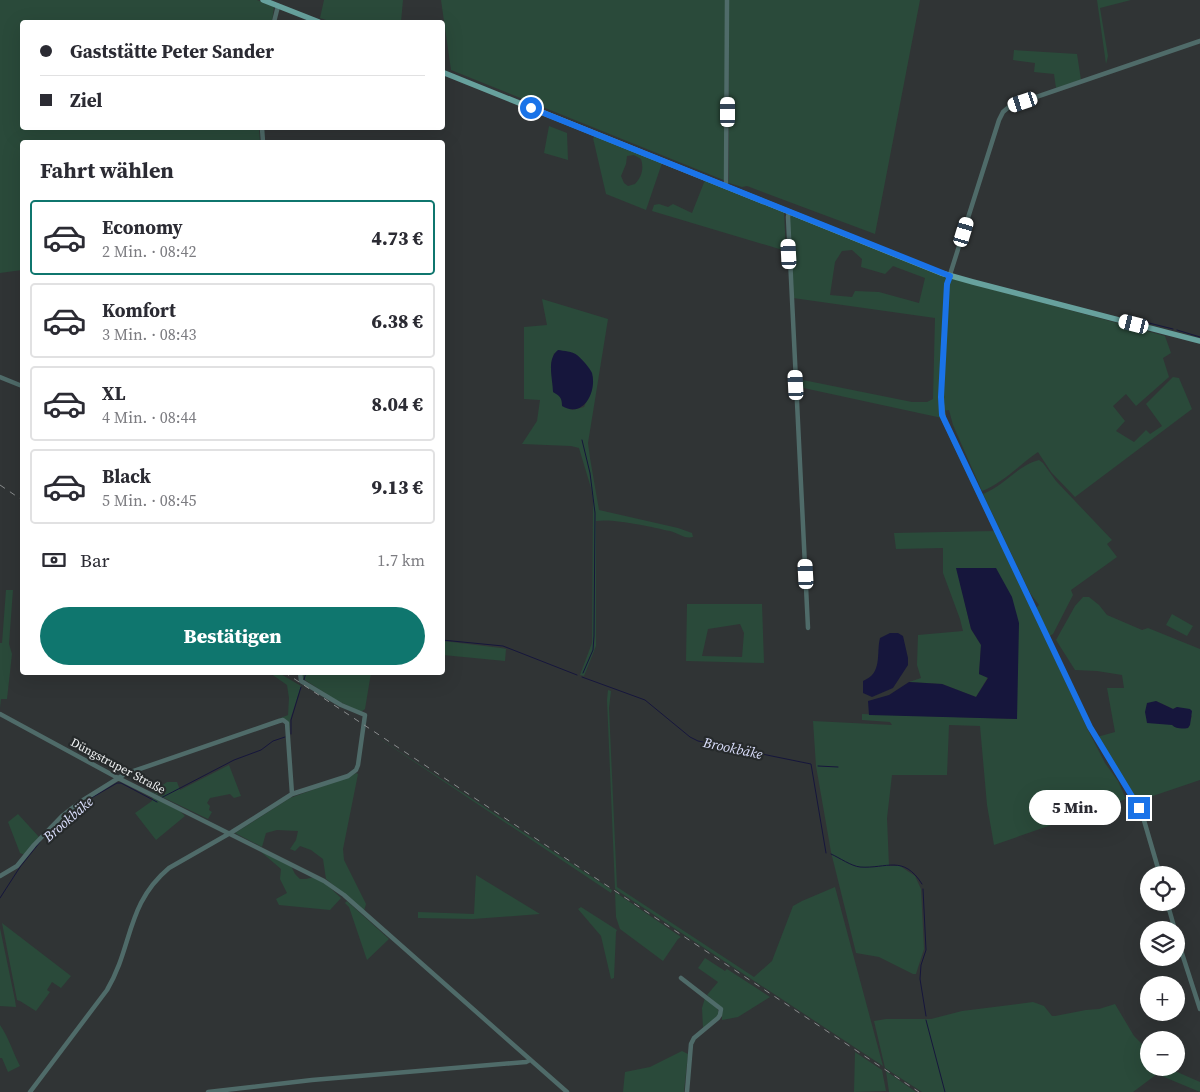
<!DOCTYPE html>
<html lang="de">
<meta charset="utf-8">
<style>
body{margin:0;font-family:"Source Serif 4",serif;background:#f2f2f3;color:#2b2b33;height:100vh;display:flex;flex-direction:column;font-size:19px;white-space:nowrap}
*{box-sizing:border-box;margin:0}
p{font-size:16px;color:#7c7c81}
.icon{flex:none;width:28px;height:28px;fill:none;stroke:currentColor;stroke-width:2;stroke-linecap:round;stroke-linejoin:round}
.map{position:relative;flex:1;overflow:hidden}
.details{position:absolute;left:20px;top:140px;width:425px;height:535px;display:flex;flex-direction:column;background:#fff;border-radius:5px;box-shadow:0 5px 20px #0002}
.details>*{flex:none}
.guide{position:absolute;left:20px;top:20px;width:425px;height:110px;border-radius:5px;box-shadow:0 5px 20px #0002;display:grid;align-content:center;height:110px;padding:0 20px;background:#fff}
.buttons{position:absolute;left:1140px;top:866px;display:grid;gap:10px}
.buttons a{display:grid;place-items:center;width:45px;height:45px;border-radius:50%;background:#fff;box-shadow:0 5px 20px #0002;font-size:25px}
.end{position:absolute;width:22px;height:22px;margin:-11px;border:6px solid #1a73e8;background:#fff;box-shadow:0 0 0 2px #fff}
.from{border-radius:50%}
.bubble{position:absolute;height:35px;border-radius:18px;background:#fff;box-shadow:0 5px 20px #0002;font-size:16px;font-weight:800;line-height:35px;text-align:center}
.car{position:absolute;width:15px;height:30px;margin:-15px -8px;border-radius:6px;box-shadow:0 0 4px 1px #0007;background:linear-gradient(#fff 24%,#345 0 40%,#fff 0 76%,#345 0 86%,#fff 0)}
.guide b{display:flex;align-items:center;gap:18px;height:48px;font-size:19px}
.guide b+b{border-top:1px solid #e1e1e2}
.guide i{width:12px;height:12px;background:#2b2b33}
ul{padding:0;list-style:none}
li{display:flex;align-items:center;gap:15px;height:75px;margin:0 10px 8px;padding:0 10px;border:2px solid #e1e1e2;border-radius:5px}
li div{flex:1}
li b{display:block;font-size:19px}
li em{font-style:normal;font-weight:800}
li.selected{border-color:#0f766e}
li>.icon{width:45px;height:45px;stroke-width:1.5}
h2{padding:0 20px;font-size:22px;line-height:60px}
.pay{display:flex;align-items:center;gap:12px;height:55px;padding:0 20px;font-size:19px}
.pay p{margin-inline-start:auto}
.primary-button{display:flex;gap:10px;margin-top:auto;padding:10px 20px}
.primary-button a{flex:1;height:58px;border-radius:30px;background:#0f766e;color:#fff;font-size:20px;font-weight:800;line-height:58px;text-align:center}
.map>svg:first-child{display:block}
.green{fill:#2a4a3a;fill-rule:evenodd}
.water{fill:#16163c}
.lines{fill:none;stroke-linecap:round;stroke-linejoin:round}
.stream{stroke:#16163c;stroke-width:1}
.minor{stroke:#4f6b69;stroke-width:4.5}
.major{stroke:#67a19d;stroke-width:5.5}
.rail{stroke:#898c8d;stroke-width:1;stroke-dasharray:6 6;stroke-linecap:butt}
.route{stroke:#1a73e8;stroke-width:6}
.labels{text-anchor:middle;stroke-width:4.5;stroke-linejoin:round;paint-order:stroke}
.street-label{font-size:12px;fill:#f0f2f3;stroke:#262a2b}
.water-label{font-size:14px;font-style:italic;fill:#dce0fe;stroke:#262a2b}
</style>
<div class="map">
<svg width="1200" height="1092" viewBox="0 0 1200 1092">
<rect width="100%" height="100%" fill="#303435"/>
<path class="green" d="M0 0H257L274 7 272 22H22V128H259L260 142H22V270L0 273Z
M324 0H403L401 22H332L320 18Z
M441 0H725L726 181 451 70Z
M729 0H920L875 234 747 186 742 187 729 183Z
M1097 0H1131L1100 8 1108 56 1106 64Z
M1014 50 1077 54 1081 80 1056 88 1054 74 1034 72 1035 63 1013 60Z
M549 126 567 133 568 160 544 153Z
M596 136 662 163 646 210 606 194 593 138ZM634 155 641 159C644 168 642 177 635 184L628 186 624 183 621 176 626 164 627 156Z
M705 180 784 212 786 251 652 211 654 205 659 204 668 207 673 204 692 213Z
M791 215 947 277 940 396 942 418 799 387 798 379 912 402H927L933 399 935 318 793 298 789 221ZM852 250 862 259 861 267 885 274 893 266 925 278 919 303 879 292 855 291 852 297 830 295 835 262 842 251Z
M951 278 1165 336 1171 353 1163 358 1169 377 1136 406 1126 394 1113 406 1125 421 1116 431 1134 442 1146 430 1150 434 1162 426 1146 404 1173 377 1179 378 1192 409 1075 497 1051 472 1038 452C1019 465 1003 483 982 491L953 425 949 410 943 411 949 284Z
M542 299 608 319 588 443 590 458 599 510 678 528 692 533 693 537C684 539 678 533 670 531 652 527 613 518 596 521V646L584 676 580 675 592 643 593 501 591 488 579 448 571 446 522 444 537 421 540 400 524 399V327L547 325ZM554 353 592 388 584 407 572 410 559 395 554 392 551 365Z
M1039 460 1043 463 1056 481 1112 540 1107 544 1117 557 1071 590 1073 595 1053 634 1048 637 1036 608 1039 605 1030 593 983 494C1004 486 1018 465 1039 460Z
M995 531 1090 734 1105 763 1118 781 1126 799 994 845 987 805 980 726 949 725 947 775H892L887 818 889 866H900L915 876 921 889 924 949 916 974H913L879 957 856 953 831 852 816 766 813 721 892 725 890 722 862 720V714L1017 719 996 568 957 569 971 629 981 645 979 674 988 677 976 697 942 684 909 682 921 678 917 665 918 635 963 631 960 619 943 573V548L896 549 894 533Z
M6 590H13L9 644 12 654 7 699H1L0 708V643H2Z
M1083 597H1089L1099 605 1107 615 1142 630 1148 628 1200 649V780L1138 801 1097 737 1115 732 1107 688H1124L1122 675 1097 671 1075 670 1056 640 1075 606ZM1156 701 1173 709 1177 707 1192 716 1188 728 1175 727Z
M687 604H762L764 663 686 661ZM740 624 744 633 742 657 702 656 708 629Z
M1172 614 1193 626 1187 636 1166 625Z
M443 641 501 648 506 649 505 661 443 655Z
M302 672 371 673 365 709 361 712 334 699 302 678Z
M270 673H279L301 686 290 720V733L289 724 278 719 288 715 289 698 287 685Z
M608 690 611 691 609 708 617 887 754 977 772 961 793 906 802 901 835 887 883 1066 615 889 607 700Z
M365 729 612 890 611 893Z
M229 765 241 796 234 798 230 794 210 798 207 803 210 806 209 810 212 812 208 819 152 792 167 782H177L180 790Z
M356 773 358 774 343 849 344 860 366 904 364 911 326 879 323 859 311 850 300 846 295 851 290 849 296 840 298 831 277 830 266 833 262 847 235 833 290 798 351 776Z
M153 797 180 811 185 816 156 840 135 813 152 801Z
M18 814 39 837 25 855 20 853 8 822Z
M260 851 291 866 295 874 300 879H306L314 877 324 882 341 898 330 910 279 905 276 899 287 893 280 879 281 869Z
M476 875 540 914 473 919 418 918V912L474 914Z
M615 892 681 937 678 939 663 961 620 929 616 917Z
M347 901 389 939 367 960 349 907 345 903Z
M581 907 617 930 616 932 614 978 611 979 601 936 578 909Z
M2 923 71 976 61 988 52 982 47 990 50 992 36 1011 20 1001 17 1000Z
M0 928 15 1000 16 1007 0 1006Z
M705 958 725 971 727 969 770 997 738 1017 722 1020V1008L707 995 718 982 698 968Z
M705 998C711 1003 721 1007 718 1016L703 1028 702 1008Z
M1033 1002 1044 1006 1052 1016H1055L1086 1010 1099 1009 1115 1004 1134 1036 1144 1046 1146 1057 1149 1058V1068H1168L1200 1082V1092L1157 1074 1133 1092H922L885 1068 874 1021 886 1019H931L962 1011Z
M0 1025C9 1038 13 1053 20 1066L8 1072 2 1058H0Z
M682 1051 688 1054 684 1092H623L625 1072 650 1067Z
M855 1052 882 1070 886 1091 854 1092Z
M886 1071 916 1092H889Z"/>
<path class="water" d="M558 350C564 351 572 351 577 355 581 358 590 368 592 373 597 391 584 419 562 406 562 398 560 396 553 392 553 380 546 359 558 350Z
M956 568H996L1012 597 1019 623 1017 719 869 715 868 701 889 695 909 682 942 684 976 697 988 678 979 674 981 645 971 629Z
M890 633H898L903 636 908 658V665L893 688 872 697 863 693V681C883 673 876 654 880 638Z
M1156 701 1173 709 1177 707 1190 709 1192 711 1190 725 1188 728C1182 729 1176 729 1172 725L1147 723 1145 712 1147 703Z"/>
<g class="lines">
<path class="stream" d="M1139 319 1149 323 1173 329
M1177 330 1200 337
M582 440 590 473 595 513 594 636 593 650 583 673
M442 640 503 646 577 675
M582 677 645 700 690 737 698 741 811 764 826 853
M304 680 306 672
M291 734V720L301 687
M818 766 838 767
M161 798 234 760 261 750 273 741 285 737
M53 829 81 804 117 783H121L157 802
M831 854C840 858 851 866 860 867 887 869 903 854 922 884
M923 889 926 950 921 965 920 979 926 1016
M0 898 20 867 40 842
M926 1020 945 1092"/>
<path class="minor" d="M274 22 278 6
M262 128 263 142
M726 186 727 0
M789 212 788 217 808 628
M0 377 22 386
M0 714 118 778 324 881 344 895 567 1092
M1160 875 1143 817 1135 801 1090 727 944 420 941 397 947 284 999 120 1003 112 1010 106 1200 41
M0 876 17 866 34 845 62 816 80 802 125 774 279 721 283 720 287 723 292 794
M1167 902 1175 930
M1176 935 1200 1009
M681 978 721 1009 720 1015 718 1018 694 1038 691 1044 687 1092
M30 1092 107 990C133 946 126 904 169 868L232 832 292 794 348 776 356 770 358 765 365 715 341 705 301 681 300 672
M208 1092 312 1080 526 1062 530 1060"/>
<path class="major" d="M263 0 319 22
M442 72 941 273 973 282 1200 341"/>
<path class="rail" d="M0 485 22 500
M284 672 919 1092"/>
</g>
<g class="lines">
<path class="route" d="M531 108 950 276 947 284 941 397 942 415 1090 727 1139 808"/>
</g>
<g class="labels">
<g class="street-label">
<text transform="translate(118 766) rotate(28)" y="4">Düngstruper Straße</text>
</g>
<g class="water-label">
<text transform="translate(733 748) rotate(12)" y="5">Brookbäke</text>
<text transform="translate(68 819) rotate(-41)" y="5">Brookbäke</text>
</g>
</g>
</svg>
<div class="buttons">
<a><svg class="icon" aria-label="locate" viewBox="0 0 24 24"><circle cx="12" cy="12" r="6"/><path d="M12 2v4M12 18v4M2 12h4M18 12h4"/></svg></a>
<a><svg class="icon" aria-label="layers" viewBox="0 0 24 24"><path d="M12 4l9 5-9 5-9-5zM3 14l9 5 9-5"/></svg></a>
<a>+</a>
<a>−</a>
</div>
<i class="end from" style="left:531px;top:108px"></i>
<i class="end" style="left:1139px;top:808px"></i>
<div class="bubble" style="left:1029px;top:790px;width:92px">5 Min.</div>
<i class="car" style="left:1023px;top:102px;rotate:252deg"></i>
<i class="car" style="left:728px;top:112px;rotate:0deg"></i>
<i class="car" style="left:964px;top:232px;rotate:17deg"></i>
<i class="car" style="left:789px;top:254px;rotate:357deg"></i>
<i class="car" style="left:1134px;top:324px;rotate:284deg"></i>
<i class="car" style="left:796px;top:385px;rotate:357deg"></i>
<i class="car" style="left:806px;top:574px;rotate:357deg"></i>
<div class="guide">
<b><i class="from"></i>Gaststätte Peter Sander</b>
<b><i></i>Ziel</b>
</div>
<section class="details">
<h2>Fahrt wählen</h2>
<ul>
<li class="selected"><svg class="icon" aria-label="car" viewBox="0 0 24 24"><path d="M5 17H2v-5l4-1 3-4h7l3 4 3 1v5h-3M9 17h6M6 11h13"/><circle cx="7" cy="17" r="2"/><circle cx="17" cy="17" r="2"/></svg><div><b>Economy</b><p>2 Min. · 08:42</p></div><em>4.73 €</em></li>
<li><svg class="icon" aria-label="car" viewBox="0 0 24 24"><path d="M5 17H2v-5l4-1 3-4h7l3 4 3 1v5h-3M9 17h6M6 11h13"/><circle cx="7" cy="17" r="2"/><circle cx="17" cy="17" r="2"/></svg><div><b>Komfort</b><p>3 Min. · 08:43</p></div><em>6.38 €</em></li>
<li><svg class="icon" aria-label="car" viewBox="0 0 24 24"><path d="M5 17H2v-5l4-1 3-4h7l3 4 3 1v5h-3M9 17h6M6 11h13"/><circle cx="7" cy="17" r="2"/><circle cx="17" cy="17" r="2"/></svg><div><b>XL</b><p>4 Min. · 08:44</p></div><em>8.04 €</em></li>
<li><svg class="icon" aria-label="car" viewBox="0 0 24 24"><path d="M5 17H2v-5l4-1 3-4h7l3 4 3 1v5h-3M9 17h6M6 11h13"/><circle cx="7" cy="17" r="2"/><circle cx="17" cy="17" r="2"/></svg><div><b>Black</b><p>5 Min. · 08:45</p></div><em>9.13 €</em></li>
</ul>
<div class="pay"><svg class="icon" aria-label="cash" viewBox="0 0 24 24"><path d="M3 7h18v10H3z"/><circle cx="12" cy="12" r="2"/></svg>Bar<p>1.7 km</p></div>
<div class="primary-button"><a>Bestätigen</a></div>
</section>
</div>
